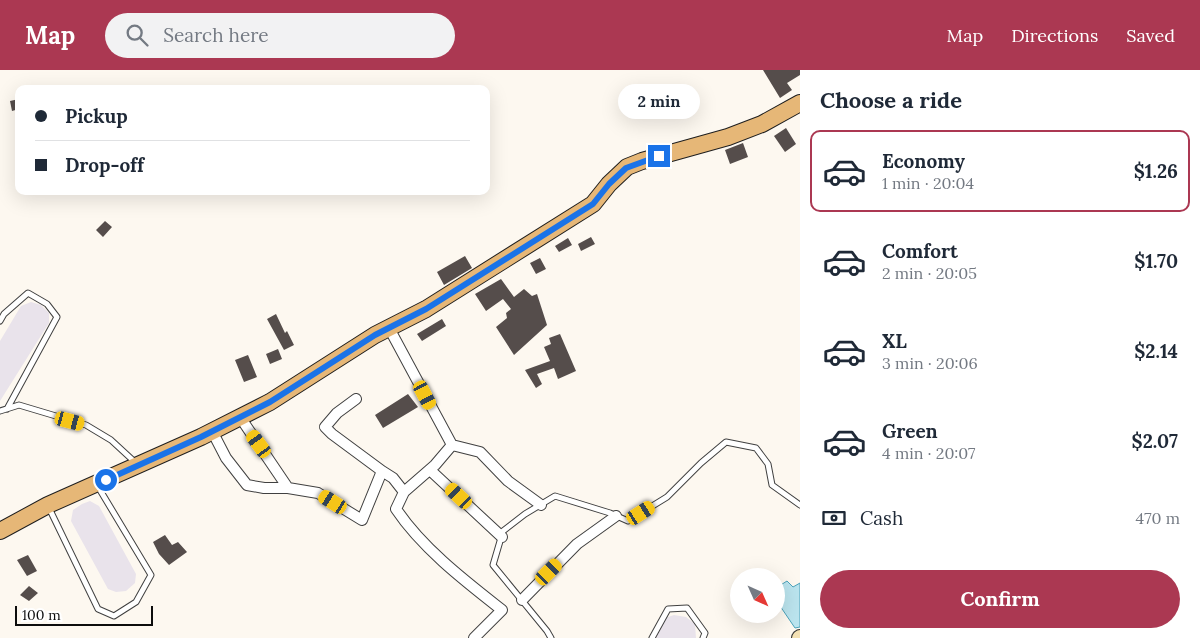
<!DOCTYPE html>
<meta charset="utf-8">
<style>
body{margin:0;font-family:Lora,serif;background:#f2f2f3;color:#1f2937;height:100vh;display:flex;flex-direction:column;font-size:19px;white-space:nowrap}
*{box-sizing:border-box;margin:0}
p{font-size:16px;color:#747a83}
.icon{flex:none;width:28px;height:28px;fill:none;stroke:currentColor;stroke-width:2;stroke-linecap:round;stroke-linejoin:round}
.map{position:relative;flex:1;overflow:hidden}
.details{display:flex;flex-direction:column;background:#fff;width:400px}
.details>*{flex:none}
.hud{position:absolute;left:15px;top:15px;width:475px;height:110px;border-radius:10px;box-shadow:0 5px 20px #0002;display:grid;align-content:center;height:110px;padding:0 20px;background:#fff}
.needle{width:32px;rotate:135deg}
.tools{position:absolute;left:730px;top:498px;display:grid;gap:10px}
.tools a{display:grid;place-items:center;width:55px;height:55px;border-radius:50%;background:#fff;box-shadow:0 5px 20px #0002;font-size:25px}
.scale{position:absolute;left:15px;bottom:12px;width:138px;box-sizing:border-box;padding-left:5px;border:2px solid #0d0d0d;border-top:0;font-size:14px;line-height:18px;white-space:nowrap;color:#0d0d0d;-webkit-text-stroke:4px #fff;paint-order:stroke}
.end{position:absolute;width:22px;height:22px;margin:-11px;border:6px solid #1a73e8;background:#fff;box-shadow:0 0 0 2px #fff}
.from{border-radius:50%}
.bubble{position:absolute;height:35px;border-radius:18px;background:#fff;box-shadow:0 5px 20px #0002;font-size:16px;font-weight:700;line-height:35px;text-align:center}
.car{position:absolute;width:15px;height:30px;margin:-15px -8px;border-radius:6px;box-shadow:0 0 4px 1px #0007;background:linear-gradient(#f5c518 24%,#345 0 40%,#f5c518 0 76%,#345 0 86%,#f5c518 0)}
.hud b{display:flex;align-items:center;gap:18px;height:48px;font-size:19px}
.hud b+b{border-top:1px solid #e0e1e3}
.hud i{width:12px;height:12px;background:#1f2937}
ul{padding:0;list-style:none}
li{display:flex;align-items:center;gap:15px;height:82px;margin:0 10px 8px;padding:0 10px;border:2px solid transparent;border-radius:10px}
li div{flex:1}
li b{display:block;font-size:19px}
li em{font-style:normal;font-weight:700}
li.on{border-color:#ab3852}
li>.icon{width:45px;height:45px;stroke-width:1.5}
h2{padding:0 20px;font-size:22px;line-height:60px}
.pay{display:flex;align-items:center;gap:12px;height:55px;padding:0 20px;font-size:19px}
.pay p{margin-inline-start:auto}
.action{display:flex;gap:10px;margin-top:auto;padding:10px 20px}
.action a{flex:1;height:58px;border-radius:30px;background:#ab3852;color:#fff;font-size:20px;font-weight:700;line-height:58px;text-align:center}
header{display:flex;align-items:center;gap:30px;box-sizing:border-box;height:70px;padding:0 25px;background:#ab3852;color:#fff}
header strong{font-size:24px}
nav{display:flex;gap:28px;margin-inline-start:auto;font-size:18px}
.search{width:350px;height:45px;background:#f2f2f3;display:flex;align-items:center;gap:12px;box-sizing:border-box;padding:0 18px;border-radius:28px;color:#747a83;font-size:19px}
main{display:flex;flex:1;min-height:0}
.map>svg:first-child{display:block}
.industrial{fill:#e9e3eb}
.water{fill:#bbe4ee;stroke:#4ca3bb}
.building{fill:#554d4b}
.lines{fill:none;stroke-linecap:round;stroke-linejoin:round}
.service-casing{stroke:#404040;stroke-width:7}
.minor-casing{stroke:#404040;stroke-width:12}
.secondary-casing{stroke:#2f2f2f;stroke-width:16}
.primary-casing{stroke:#1e1e1e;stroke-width:18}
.service{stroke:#fff;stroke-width:5}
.minor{stroke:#fff;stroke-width:10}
.secondary{stroke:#f4e1b4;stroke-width:14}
.primary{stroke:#e6b777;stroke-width:16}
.route{stroke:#1a73e8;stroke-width:6}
</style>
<header>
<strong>Map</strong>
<div class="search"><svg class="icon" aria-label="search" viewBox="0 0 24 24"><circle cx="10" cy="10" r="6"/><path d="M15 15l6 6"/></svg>Search here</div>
<nav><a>Map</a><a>Directions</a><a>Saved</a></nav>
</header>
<main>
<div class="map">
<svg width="800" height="568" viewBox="0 0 800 568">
<rect width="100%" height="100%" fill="#fdf8f0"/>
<path class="industrial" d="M31 232 41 235 49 243V253L0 331V271L21 236Z
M90 431 99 436 136 504 135 513 126 521 116 522 108 519 71 451 73 440 82 434Z
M674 545 686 547 695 554 696 568H655L665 548Z"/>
<path class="water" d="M787 511 793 517 800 513V557L795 558 776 530V518Z"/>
<path class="building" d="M763 0H800V5L787 13 792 20 780 28Z
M19 29V39L12 41 10 31Z
M786 58 796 74 785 82 774 66Z
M743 73 748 87 730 94 725 80Z
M105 151 112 157 103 167 96 160Z
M591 167 595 174 581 181 578 174Z
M568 168 572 175 559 182 555 176Z
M465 186 472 198 444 215 437 202Z
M540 188 546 199 536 204 530 193Z
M501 209 514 227 524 219 532 226 537 224 547 255 514 285 496 257 507 248 506 243 511 239 503 229 486 241 475 224Z
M276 244 285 263 287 261 294 275 284 280 267 249Z
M442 249 446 256 422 271 417 264Z
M560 264 576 301 558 309 554 298 537 304 542 314 536 318 525 300 550 291 544 277 551 274 549 268Z
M278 279 282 289 270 294 266 284Z
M248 285 257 307 244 312 235 290Z
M408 324 418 337 383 358 375 345Z
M165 465 172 475 178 472 187 482 169 495 159 484 153 472Z
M28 485 37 501 27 506 17 490Z
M29 516 38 523 29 531 20 525Z"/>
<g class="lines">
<g class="service-casing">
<path id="service" d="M0 251 4 244 28 223 47 234 57 247 7 339
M0 341 19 335 86 355 111 370 137 394
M49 438 98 539 114 546 136 532 151 505 97 415
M551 568 547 561 493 495 503 461 525 444 555 426 610 443 628 451 667 427 701 393 726 372 756 378 768 394 772 415 800 435
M652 568 668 539 687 538 705 563 703 568"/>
</g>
<g class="minor-casing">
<path id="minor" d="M389 258 452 375 435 395 404 422 396 439C422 478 465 511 502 540L474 568
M212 361 226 388 247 415 264 418H288L240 347
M452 375 480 382 508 411 541 435
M430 400 502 467
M382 401 393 408 404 422
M288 418 318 423 362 450 382 401 332 364 325 357 337 343 356 329
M522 530 577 474 616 446"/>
</g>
<g class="secondary-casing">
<path id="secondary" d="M799 568 800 567"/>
</g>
<g class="primary-casing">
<path id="primary" d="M0 461 48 435 201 367 270 332 375 265 426 239 593 134 609 114 627 97 642 91 728 67 762 54 800 33"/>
</g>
<use href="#service" class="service"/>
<use href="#minor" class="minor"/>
<use href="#secondary" class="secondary"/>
<use href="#primary" class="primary"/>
</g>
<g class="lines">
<path class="route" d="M106 410 201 367 270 332 375 265 426 239 593 134 609 114 626 98 659 86"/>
</g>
</svg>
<div class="tools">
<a><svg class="needle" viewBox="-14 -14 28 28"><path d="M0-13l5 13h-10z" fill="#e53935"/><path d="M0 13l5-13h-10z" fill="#747a83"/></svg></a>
</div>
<div class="scale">100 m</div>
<i class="end from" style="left:106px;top:410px"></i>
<i class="end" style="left:659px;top:86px"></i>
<div class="bubble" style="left:618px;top:14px;width:82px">2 min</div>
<i class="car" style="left:425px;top:325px;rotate:152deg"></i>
<i class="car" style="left:70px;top:351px;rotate:105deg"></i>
<i class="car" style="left:259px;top:374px;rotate:324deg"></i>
<i class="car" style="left:459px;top:426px;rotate:313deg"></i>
<i class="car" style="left:333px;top:432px;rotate:302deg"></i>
<i class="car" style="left:641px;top:443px;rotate:58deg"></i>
<i class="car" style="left:549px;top:502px;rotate:45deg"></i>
<div class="hud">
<b><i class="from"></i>Pickup</b>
<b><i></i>Drop-off</b>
</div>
</div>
<section class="details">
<h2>Choose a ride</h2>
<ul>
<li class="on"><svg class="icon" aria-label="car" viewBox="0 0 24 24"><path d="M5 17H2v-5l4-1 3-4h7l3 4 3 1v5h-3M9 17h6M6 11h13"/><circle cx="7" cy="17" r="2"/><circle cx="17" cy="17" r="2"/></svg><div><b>Economy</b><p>1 min · 20:04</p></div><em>$1.26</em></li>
<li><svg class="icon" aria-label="car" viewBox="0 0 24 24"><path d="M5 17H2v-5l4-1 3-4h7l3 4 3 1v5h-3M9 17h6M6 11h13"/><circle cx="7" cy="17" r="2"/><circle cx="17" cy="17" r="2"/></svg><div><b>Comfort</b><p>2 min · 20:05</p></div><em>$1.70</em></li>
<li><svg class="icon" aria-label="car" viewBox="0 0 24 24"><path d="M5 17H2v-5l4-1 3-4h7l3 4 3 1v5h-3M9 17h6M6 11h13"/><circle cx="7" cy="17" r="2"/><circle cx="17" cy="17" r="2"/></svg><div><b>XL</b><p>3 min · 20:06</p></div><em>$2.14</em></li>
<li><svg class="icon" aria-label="car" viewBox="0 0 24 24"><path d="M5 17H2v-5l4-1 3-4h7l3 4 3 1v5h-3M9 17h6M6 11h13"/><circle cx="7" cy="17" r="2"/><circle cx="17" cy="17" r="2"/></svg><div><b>Green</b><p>4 min · 20:07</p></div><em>$2.07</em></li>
</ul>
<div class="pay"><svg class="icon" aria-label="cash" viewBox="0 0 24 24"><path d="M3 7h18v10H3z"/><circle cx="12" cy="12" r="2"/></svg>Cash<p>470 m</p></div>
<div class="action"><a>Confirm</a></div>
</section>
</main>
